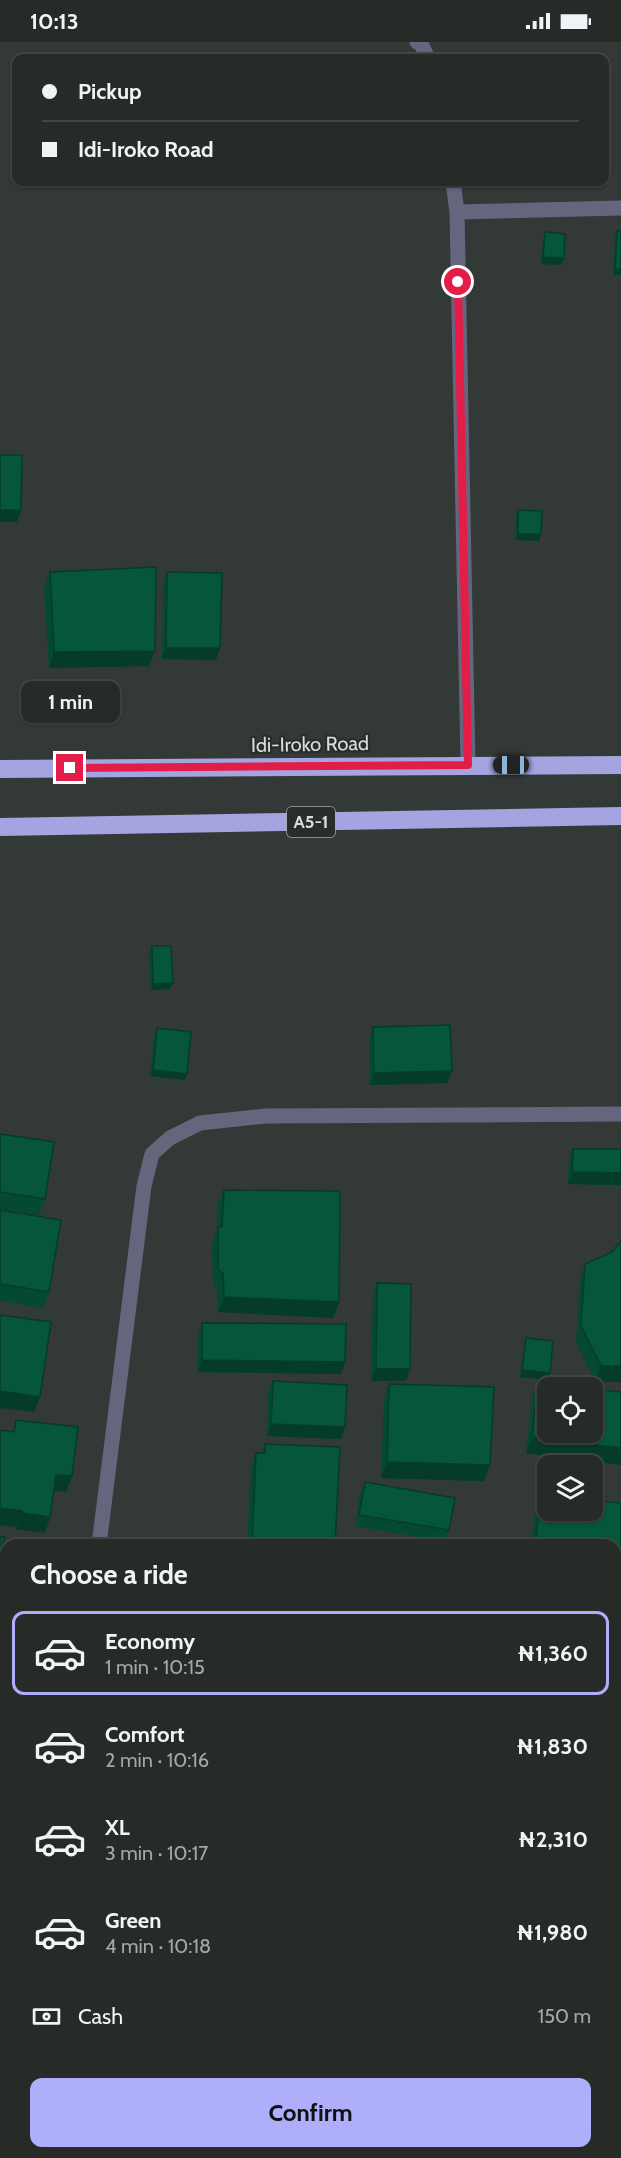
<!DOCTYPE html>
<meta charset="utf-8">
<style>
body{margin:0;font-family:Cabin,sans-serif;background:#2e3330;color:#f1f3f6;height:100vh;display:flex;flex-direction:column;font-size:22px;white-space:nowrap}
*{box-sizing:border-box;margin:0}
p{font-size:20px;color:#a4a7a8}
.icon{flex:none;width:33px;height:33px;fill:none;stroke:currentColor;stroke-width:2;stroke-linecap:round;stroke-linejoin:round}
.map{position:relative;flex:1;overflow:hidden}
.sheet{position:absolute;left:0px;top:1497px;width:621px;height:620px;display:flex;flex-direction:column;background:#262b28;border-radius:18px 18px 0 0;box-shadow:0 2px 4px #0004,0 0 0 2px #424745}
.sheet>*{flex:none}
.guide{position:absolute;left:12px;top:12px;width:597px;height:132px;border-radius:12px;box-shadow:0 2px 4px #0004,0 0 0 2px #424745;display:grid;align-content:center;height:132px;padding:0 30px;background:#262b28}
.tools{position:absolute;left:537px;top:1335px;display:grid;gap:12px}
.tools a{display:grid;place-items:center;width:66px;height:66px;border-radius:12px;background:#262b28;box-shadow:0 2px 4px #0004,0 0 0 2px #424745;font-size:30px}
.end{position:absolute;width:27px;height:27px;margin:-14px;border:8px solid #e11d48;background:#fff;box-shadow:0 0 0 3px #fff}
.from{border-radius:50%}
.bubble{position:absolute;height:42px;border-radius:12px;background:#262b28;box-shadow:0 2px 4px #0004,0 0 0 2px #424745;font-size:20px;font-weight:800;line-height:42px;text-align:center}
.car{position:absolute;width:18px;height:36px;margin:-18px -9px;border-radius:8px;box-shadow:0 0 4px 2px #0007;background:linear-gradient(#222 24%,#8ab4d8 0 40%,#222 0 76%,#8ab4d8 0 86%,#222 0)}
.guide b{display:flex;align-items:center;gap:21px;height:57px;font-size:22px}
.guide b+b{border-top:2px solid #424745}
.guide i{width:15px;height:15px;background:#f1f3f6}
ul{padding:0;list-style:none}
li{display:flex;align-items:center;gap:18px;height:84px;margin:0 12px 9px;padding:0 18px;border:3px solid transparent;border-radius:12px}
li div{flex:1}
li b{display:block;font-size:22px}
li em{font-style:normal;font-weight:800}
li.on{border-color:#aeaefa}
li>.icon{width:54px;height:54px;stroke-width:1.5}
h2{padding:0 30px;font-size:27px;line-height:72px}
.pay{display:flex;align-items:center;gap:15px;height:66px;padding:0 30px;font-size:22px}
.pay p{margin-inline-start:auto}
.cta{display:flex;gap:12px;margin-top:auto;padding:12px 30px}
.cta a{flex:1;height:69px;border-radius:12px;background:#aeaefa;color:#111;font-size:24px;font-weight:800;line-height:69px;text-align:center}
.status{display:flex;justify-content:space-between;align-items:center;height:42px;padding:0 30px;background:#262b28;direction:ltr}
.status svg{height:16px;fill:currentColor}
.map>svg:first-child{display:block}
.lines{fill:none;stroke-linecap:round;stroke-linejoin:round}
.street{stroke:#65667e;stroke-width:15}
.highway{stroke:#a4a5e0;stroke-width:18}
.wall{fill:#044a33}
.shaded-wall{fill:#043c29}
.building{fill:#05563b;stroke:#043c29;stroke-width:1.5}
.route{stroke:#e11d48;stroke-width:8}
.labels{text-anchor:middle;stroke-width:4.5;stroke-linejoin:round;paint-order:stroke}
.shield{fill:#292e2c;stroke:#a5a8a7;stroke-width:1.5}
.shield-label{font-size:18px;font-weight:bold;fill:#dadddc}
.street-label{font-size:20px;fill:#dadddc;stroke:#292e2c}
</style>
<div class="status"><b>10:13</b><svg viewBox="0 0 49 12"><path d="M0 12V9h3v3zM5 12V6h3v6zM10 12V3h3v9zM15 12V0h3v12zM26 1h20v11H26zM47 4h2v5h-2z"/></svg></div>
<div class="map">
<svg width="621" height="2116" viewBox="0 0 621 2116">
<rect width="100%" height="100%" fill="#333936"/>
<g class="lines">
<path class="street" d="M417 0 421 2 428 16
M453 140 457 170 468 723
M457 170 621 166
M99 1503 144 1144 152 1112 170 1096 200 1081 266 1074 621 1072
M615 1622H621
M615 1834 621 1743
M0 1912 6 1913
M91 2116V2110"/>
<path class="highway" d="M0 727 621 723
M0 785 621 774"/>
</g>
<path class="wall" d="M617 189 621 233H613L615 195Z
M545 190 561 223 541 222 543 197Z
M518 468 539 499 515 498 516 475Z
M50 530 155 609 149 624 49 626 44 546Z
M167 530 216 618 162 617 163 542Z
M152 904 173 941 170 947 151 948 149 911Z
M373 985 452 1029 447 1041 370 1043 369 997Z
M157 986 185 1038 150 1034 154 993Z
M0 1092 45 1157 39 1173 0 1167Z
M573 1107H621V1143L568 1142 569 1119Z
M224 1148 339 1260 333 1276 218 1270 217 1247 213 1243 212 1202 217 1189 218 1163Z
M0 1168 49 1250 43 1266 0 1259Z
M621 1199V1340H595L576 1300 580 1237 585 1222 612 1210Z
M377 1241 410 1327 406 1339H371L373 1253Z
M202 1281 345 1320 341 1332 197 1330 198 1293Z
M526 1296 550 1331 547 1338 520 1335 524 1302Z
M273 1339 341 1397 267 1394 268 1351Z
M538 1341 621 1350V1423L526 1411 532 1356Z
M389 1342 484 1439 381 1436 384 1358Z
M16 1378 66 1450 54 1449 50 1475 45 1491 16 1487V1485L0 1483V1388L12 1390Z
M265 1402 335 1503H247L251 1426 256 1411H262Z
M365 1440 449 1488 445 1500 355 1484 360 1452Z
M541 1452 615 1503H531L535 1468Z
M6 1595V1675H0V1633L1 1607Z
M134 2110H193V2116H134Z
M200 2110H301L300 2116H199Z
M321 2110H364L363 2116H320Z"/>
<path class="shaded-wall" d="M543 215 564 216 561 223 541 222Z
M615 227H621V233H613Z
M0 468H21L17 480H0Z
M518 492H541L539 499 515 498Z
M166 606H220L216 618 162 617Z
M155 609 149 624 49 626 54 610Z
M173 941 170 947 151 948 153 942Z
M153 1028 187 1032 185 1038 150 1034Z
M452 1029 447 1041 370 1043 374 1031Z
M572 1130 621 1131V1143L568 1142Z
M224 1255 339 1260 333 1276 218 1270Z
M202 1318 345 1320 341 1332 197 1330Z
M601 1324H621V1340H595Z
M376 1327H410L406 1339H371Z
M522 1328 550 1331 547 1338 520 1335Z
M0 1349 40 1355 34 1370 0 1366Z
M271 1382 345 1385 341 1397 267 1394Z
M532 1395 621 1406V1423L526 1411Z
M387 1420 490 1423 484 1439 381 1436Z
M56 1433 72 1434 66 1450 50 1448Z
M0 1466 22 1469 16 1485 0 1483Z
M22 1471 50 1475 45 1491 16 1487Z
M615 1552H621V1569L615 1568Z
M2 1663H6V1675H0V1668Z
M0 1837H6V1850L0 1849Z
M0 2050H6V2067L0 2066Z"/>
<path class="building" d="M617 189H621V227H615Z
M545 190 565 192 564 216 543 215Z
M0 413H22L21 468H0Z
M518 468 542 469 541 492H518Z
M156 525 155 609 54 610 50 530Z
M167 530 222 531 220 606H166Z
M152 904H171L173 941 153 942Z
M450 983 452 1029 374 1031 373 985Z
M157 986 191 990 187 1032 153 1028Z
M0 1092 54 1100 45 1157 0 1150Z
M573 1107H621V1131L572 1130Z
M224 1148 340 1149 339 1260 224 1255 223 1231 218 1227V1186L222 1184Z
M0 1168 61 1178 49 1250 0 1242Z
M621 1199V1324H601L581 1284 585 1222 612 1210Z
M377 1241 411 1242 410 1327H376Z
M0 1273 51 1280 40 1355 0 1349Z
M202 1281 346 1282 345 1320 202 1318Z
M526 1296 553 1299 550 1331 522 1328Z
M273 1339 347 1343 345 1385 271 1382Z
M538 1341 580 1346H548V1390H592V1347L621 1350V1406L532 1395Z
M389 1342 494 1345 490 1423 387 1420Z
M16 1378 78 1385 72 1434 56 1433 50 1475 22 1471V1469L0 1466V1388L14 1390Z
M265 1402 340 1405 335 1503H252L256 1411H265Z
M365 1440 455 1456 449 1488 359 1473Z
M541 1452 548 1453V1468H592V1458L621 1461V1552H615V1503H535Z
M0 1495H4L0 1526Z
M6 1595V1663H2Z
M0 1764 6 1765V1837H0Z
M0 1972 6 1973V2050H0Z
M0 2106 6 2107V2110H7L6 2116H0Z
M138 2110H193V2116H138Z
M204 2110H301L300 2116H203Z
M324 2110H364L363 2116H323Z"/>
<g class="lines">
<path class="route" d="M70 726 468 723 458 240"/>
</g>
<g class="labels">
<rect class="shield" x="287" y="765" width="48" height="30" rx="4.5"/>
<g class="shield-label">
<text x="311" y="786">A5-1</text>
</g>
<g class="street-label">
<text transform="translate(310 702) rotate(-1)" y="7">Idi-Iroko Road</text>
</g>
</g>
</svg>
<div class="tools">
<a><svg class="icon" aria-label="locate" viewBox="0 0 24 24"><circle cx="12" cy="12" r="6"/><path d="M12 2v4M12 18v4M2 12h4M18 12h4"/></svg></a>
<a><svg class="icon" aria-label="layers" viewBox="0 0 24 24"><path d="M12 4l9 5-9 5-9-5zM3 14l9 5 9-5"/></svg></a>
</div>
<i class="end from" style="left:458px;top:240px"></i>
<i class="end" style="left:70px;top:726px"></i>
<div class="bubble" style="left:21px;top:639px;width:99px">1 min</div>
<i class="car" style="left:511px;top:723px;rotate:270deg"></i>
<div class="guide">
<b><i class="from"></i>Pickup</b>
<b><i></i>Idi-Iroko Road</b>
</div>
<section class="sheet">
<h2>Choose a ride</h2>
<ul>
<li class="on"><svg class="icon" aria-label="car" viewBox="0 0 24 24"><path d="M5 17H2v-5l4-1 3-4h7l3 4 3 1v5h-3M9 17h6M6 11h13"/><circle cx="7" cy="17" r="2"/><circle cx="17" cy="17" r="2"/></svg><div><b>Economy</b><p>1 min · 10:15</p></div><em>₦1,360</em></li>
<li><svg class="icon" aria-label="car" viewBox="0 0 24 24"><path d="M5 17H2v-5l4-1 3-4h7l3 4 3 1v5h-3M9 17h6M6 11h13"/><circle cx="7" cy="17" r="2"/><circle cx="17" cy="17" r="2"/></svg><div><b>Comfort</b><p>2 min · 10:16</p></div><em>₦1,830</em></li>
<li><svg class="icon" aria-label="car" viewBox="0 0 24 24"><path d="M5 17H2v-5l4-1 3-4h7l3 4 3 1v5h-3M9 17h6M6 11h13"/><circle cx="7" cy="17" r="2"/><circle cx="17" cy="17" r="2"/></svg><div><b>XL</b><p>3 min · 10:17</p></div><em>₦2,310</em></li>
<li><svg class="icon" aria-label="car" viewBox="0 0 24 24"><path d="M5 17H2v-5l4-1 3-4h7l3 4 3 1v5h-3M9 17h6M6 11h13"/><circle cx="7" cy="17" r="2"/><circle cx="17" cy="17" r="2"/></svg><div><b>Green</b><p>4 min · 10:18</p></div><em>₦1,980</em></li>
</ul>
<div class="pay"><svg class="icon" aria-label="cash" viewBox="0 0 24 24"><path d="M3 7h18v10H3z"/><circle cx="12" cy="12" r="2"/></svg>Cash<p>150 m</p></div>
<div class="cta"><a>Confirm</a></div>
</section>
</div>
